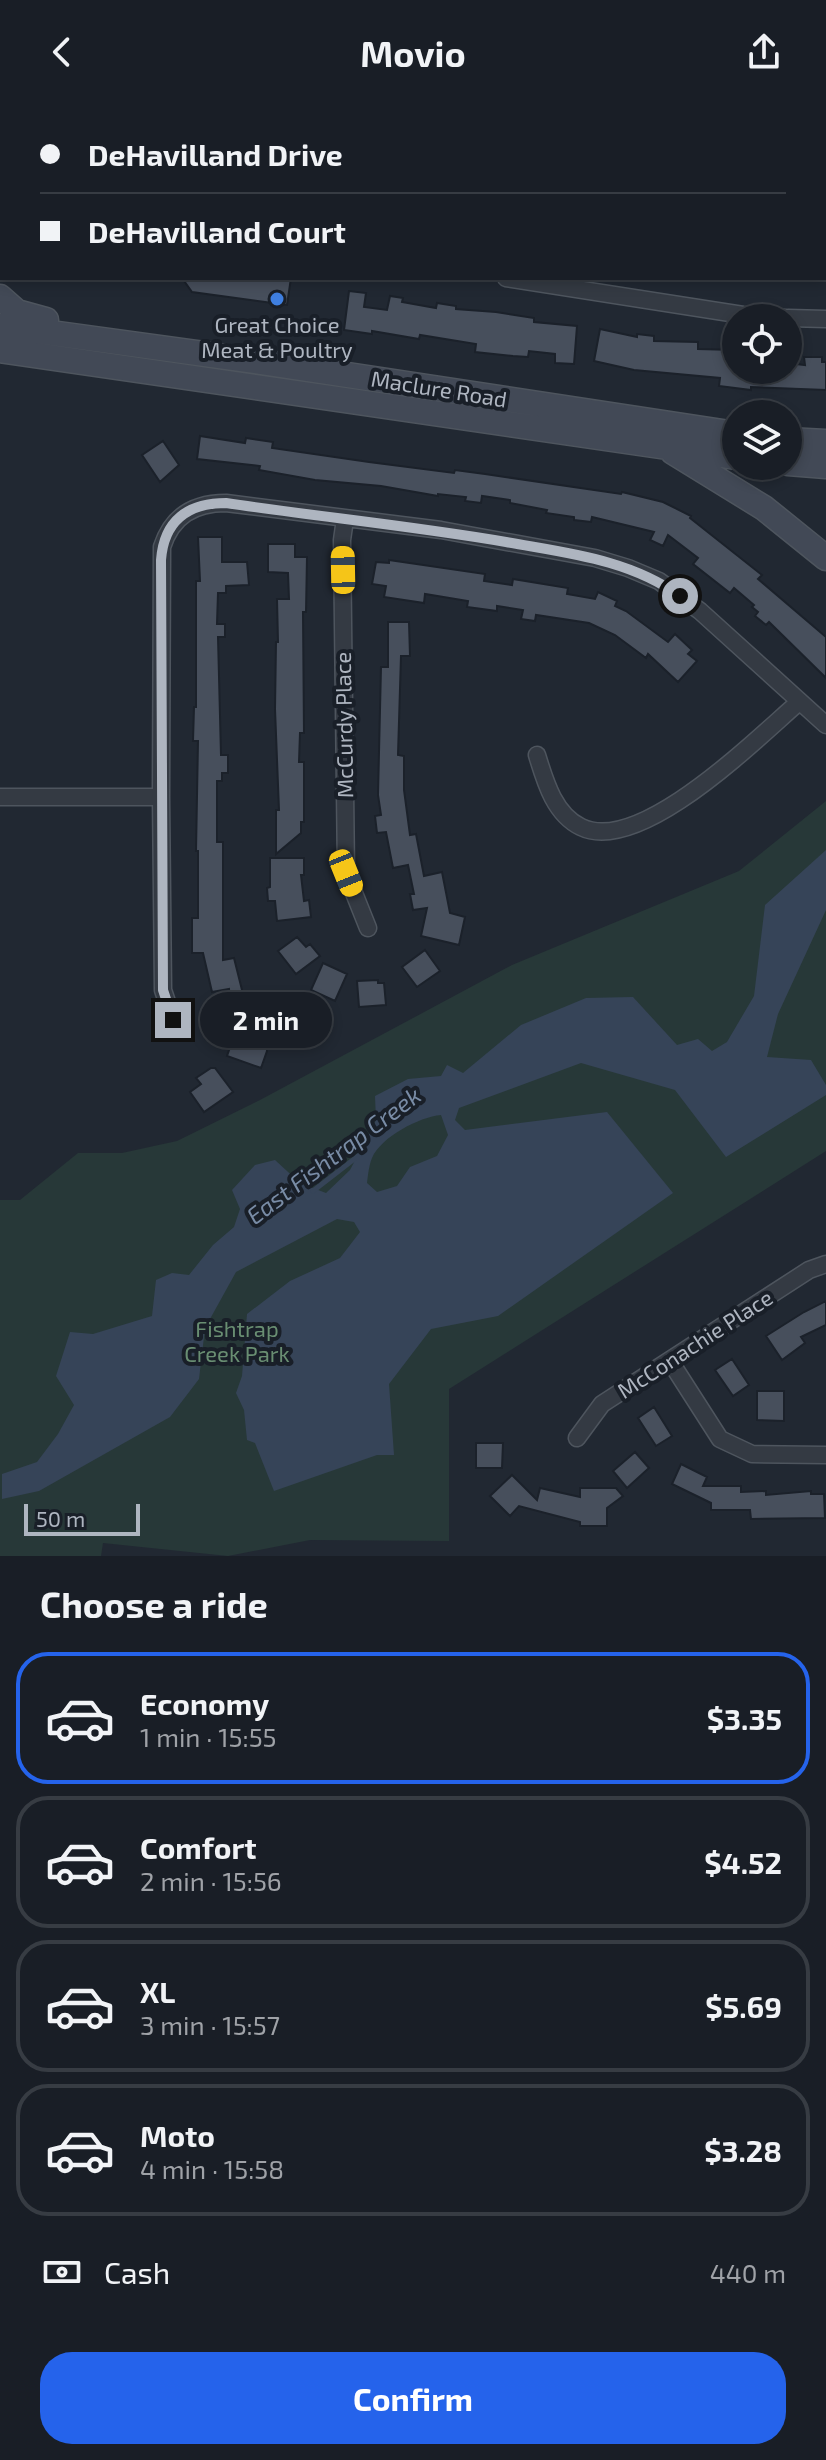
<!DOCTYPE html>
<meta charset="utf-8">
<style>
body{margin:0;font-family:"Exo 2",sans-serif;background:#262b32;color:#f1f3f6;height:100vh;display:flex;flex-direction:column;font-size:30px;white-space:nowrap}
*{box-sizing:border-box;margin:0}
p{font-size:26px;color:#9fa2a7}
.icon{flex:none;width:44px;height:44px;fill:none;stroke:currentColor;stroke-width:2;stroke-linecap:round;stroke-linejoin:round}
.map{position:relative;height:1452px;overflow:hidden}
.drawer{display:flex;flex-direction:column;background:#191e26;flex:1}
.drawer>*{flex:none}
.top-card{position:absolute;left:0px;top:0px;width:826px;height:176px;box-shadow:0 4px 12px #0003,0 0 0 2px #373c43;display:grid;align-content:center;height:176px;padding:0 40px;background:#191e26}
.buttons{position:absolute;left:722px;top:200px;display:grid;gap:16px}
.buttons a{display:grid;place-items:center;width:80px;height:80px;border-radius:50%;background:#191e26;box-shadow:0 4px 12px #0003,0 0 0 2px #373c43;font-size:40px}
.scale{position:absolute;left:24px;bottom:20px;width:116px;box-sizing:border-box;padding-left:8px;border:4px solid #aeb5c0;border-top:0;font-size:22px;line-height:28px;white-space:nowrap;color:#aeb5c0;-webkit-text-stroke:6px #191f28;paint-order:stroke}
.end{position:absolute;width:36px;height:36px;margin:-18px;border:10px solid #aeb5c0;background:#111;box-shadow:0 0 0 4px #111}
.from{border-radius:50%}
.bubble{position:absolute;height:56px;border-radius:28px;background:#191e26;box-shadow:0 4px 12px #0003,0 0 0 2px #373c43;font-size:26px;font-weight:700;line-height:56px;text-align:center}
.car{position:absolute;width:24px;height:48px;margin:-24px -12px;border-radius:10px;box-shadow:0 0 6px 2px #0007;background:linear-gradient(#f5c518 24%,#345 0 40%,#f5c518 0 76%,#345 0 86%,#f5c518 0)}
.top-card b{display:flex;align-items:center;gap:28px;height:76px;font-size:30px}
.top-card b+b{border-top:2px solid #373c43}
.top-card i{width:20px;height:20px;background:#f1f3f6}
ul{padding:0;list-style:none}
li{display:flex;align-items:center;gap:24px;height:132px;margin:0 16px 12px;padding:0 24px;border:4px solid #373c43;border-radius:32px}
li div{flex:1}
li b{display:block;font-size:30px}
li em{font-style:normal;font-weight:700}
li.current{border-color:#2563eb}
li>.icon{width:72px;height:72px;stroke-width:1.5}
h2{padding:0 40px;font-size:36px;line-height:96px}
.pay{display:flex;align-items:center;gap:20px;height:88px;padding:0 40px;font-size:30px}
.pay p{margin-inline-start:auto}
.button{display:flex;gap:16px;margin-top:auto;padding:16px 40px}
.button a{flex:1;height:92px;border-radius:32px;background:#2563eb;color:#fff;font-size:32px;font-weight:700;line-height:92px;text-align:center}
header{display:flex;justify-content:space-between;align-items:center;height:104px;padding:0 40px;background:#191e26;font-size:36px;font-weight:700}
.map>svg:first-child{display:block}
.green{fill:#273838}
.water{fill:#364458;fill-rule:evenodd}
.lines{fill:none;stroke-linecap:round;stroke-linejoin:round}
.stream{stroke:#364458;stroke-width:5}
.building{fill:#474f5c;stroke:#1b212a;stroke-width:2}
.minor-casing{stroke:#4e555e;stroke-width:19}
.secondary-casing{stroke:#4e555e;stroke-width:27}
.minor{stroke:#343a43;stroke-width:16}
.secondary{stroke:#424956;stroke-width:24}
.route{stroke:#aeb5c0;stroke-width:10}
.shop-dot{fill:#3f7fe0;stroke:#191f28;stroke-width:3}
.labels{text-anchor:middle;stroke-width:8;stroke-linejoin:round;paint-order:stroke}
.poi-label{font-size:22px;fill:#aeb5c0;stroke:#191f28}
.street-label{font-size:22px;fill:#aeb5c0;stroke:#191f28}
.park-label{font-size:22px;fill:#698e72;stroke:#191f28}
.water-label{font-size:24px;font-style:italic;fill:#798ca6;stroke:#191f28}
</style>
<header><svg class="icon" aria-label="back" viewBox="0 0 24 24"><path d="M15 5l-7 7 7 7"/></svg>Movio<svg class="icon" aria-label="share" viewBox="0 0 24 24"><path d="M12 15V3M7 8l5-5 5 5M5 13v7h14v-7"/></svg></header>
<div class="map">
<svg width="826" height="1452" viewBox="0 0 826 1452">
<rect width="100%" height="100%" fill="#212832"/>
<path class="green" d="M826 697V1047L449 1285V1437L310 1436 228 1452 103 1439 101 1452H0V1096H20L78 1049H122L177 1037 260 996 512 861 739 767Z"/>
<path class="water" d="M826 746V806L778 910 767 953 811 956 826 981V991L726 1053 675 986 581 959 459 1004 455 1016 465 1026 607 1008 673 1089 498 1212 431 1225 389 1280 394 1351H377L274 1387 255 1339 247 1336 244 1306 236 1289 242 1272 247 1210 290 1177 340 1154 360 1128 354 1118 337 1115 236 1168 205 1224 199 1275 170 1313 39 1387 2 1395V1370L37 1358 58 1330 74 1301 56 1272 70 1228 93 1230 152 1212 156 1176 172 1169 189 1171 213 1141 234 1123 240 1105 232 1086 255 1061 275 1056 300 1079 326 1089 350 1066 376 1016 375 992 408 975 441 972 447 961 463 969 521 921 586 894 633 893 677 941 698 935 712 947 727 938 754 892 765 801ZM441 1011 448 1031 437 1052 410 1063 397 1082 377 1088 367 1079C368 1071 369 1061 372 1054 381 1033 419 1013 441 1011Z"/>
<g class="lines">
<path class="stream" d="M313 1087 362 1049"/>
</g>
<path class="building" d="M182 174H291L287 201 192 188Z
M349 187 366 189 364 203 387 206 390 192 403 194 402 198 436 204 437 199 456 202V205L496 208 534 214V218L577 222 574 260 555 259V250L529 247 528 253 513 252 475 248 476 240 420 231 419 235 372 227V230L344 226Z
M600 225 637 233V230L654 232V237L698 238V245L736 246V266H788V259L805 261 804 253H822V258H826V286L751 283V286L719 282 720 274 634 266 594 257Z
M200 332 245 339 246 334 273 338 272 344 369 358 454 369 455 366 485 370 621 390 622 388 663 398 691 412 690 414 762 471 758 475 826 533V574L769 518 766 521 755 512 758 508 752 503 754 501 734 484 730 489 693 460 698 454 668 431 663 442 650 436 654 428 592 413 591 418 574 416V413L546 409 547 406 510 399V396L482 392 481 399 465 397 466 393 438 390V392L381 382 315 376 259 366 260 362 197 355Z
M163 337 179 361 160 378 142 351Z
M198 433H222V458H247L249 481 226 482V489H218L217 520H225V533H218L221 651H228V669H222V677H217V738H223V856L234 854 246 902 263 901 267 947 261 964 227 952 240 914H231L229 885 212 888 203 849H192V814H198V747H196L198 637H193L194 603H196V477H200Z
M268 440H295V453H307L306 508H303L304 629H300L299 658H304V718H301V729L276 750V706H279L275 605 276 538H278L277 495H289L288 469 268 468Z
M389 456 485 470 484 477 512 481 513 475 568 484 567 490 595 495 598 488 617 497 615 502 626 507 668 538 675 530 692 546 688 550 697 557 678 578 648 550 646 554 615 531 589 519 536 511 535 517 521 515 523 506 497 502V507L467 503 468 497 425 490 424 499 384 493 386 482 372 480 376 458 389 459Z
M388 518H409L410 552H401L398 651 404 652V686L410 731 416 730 424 772 442 768 450 809 465 813 459 841 421 832 427 804 413 806 410 790H414L408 761 393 764 386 728 377 729 375 712 381 711 378 691 381 563H388Z
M270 754H304V771H301L304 797 309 796 311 813 277 817 275 797H268L267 784 270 783Z
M297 833 306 843 310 840 320 852 296 870 278 847Z
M425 846 440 867 417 883 402 863Z
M323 859 347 870 335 897 311 886Z
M378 876V879H384L386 901 359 903 357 877Z
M211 964H215L233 988 204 1008 190 988 201 980 196 974Z
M826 1197V1221L801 1233 805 1239 782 1256 766 1232 804 1208Z
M732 1255 749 1281 733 1292 715 1266Z
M757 1287H784V1317L757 1316Z
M654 1303 672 1332 656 1342 638 1314Z
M476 1339H503L502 1364H476Z
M635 1348 649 1364 627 1384 613 1367Z
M681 1360 707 1373 703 1382H741V1388L766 1387V1391L811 1387V1390H824L825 1414 751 1415 750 1406H711V1399L672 1380Z
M512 1371 537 1396 540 1384 580 1393V1384H616L623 1392 607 1404V1422H580V1418L519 1402 510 1412 490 1392Z"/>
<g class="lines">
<g class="minor-casing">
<path id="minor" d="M162 0 163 2
M506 174 743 211 785 214
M788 214 826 215
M345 415 342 436 346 769 368 824
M537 651C545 677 554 710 581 723 640 752 757 634 799 598
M0 693H161L162 443C172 412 194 399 226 399L441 426 595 454 628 464 659 477 700 507 826 621
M161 693 163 886 173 916
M670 1257 720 1335 752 1350 826 1351
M577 1334 602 1300 809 1166 826 1160"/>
</g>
<g class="secondary-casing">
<path id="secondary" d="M0 193 17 208 46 216
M0 222 262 258 736 330
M0 246 736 353
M788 336 826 338
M673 348 764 404 826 454
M788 359 826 362"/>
</g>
<use href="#minor" class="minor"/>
<use href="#secondary" class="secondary"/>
</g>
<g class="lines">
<path class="route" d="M173 916 163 886 161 456C164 416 188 399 226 399 320 413 413 422 506 438 566 449 629 455 680 492"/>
</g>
<circle class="shop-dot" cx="277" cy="195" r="8"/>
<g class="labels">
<g class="poi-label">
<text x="277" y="229">Great Choice<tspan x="277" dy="25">Meat &amp; Poultry</tspan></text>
</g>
<g class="street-label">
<text transform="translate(439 285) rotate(9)" y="8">Maclure Road</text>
<text transform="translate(344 621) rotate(-91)" y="8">McCurdy Place</text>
<text transform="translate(695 1240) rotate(-33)" y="8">McConachie Place</text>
</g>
<g class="park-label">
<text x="237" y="1233">Fishtrap<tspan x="237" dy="25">Creek Park</tspan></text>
</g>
<g class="water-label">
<text transform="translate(334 1052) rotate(-37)" y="8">East Fishtrap Creek</text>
</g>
</g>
</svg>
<div class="buttons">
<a><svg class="icon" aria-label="locate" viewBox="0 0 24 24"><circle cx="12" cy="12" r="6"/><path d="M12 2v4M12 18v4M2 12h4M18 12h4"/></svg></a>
<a><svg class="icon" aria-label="layers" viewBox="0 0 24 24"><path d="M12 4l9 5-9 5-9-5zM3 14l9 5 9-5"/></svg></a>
</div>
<div class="scale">50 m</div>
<i class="end from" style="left:680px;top:492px"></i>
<i class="end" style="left:173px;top:916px"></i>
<div class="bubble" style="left:200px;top:888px;width:132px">2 min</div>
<i class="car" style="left:343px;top:466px;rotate:359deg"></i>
<i class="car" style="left:346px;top:769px;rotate:158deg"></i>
<div class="top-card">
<b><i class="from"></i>DeHavilland Drive</b>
<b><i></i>DeHavilland Court</b>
</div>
</div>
<section class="drawer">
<h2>Choose a ride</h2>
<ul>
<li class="current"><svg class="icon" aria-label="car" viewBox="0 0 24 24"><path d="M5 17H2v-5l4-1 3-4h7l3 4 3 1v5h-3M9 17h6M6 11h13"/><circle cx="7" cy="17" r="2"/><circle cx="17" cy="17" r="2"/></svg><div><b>Economy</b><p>1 min · 15:55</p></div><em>$3.35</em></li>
<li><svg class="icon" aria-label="car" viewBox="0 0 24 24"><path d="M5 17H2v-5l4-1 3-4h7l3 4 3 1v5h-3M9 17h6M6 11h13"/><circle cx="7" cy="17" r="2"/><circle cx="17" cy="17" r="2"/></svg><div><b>Comfort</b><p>2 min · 15:56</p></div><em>$4.52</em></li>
<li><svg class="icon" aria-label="car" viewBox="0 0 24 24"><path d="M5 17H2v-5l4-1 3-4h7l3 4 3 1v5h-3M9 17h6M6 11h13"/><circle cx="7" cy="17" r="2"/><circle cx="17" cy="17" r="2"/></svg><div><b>XL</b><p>3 min · 15:57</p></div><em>$5.69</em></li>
<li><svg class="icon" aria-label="car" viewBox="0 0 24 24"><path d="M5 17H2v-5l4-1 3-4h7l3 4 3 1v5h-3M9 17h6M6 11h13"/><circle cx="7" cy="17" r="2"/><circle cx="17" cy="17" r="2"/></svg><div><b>Moto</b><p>4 min · 15:58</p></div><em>$3.28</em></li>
</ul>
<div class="pay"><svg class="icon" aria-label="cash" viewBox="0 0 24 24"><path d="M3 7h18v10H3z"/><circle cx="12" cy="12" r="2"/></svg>Cash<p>440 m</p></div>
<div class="button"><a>Confirm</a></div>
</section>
